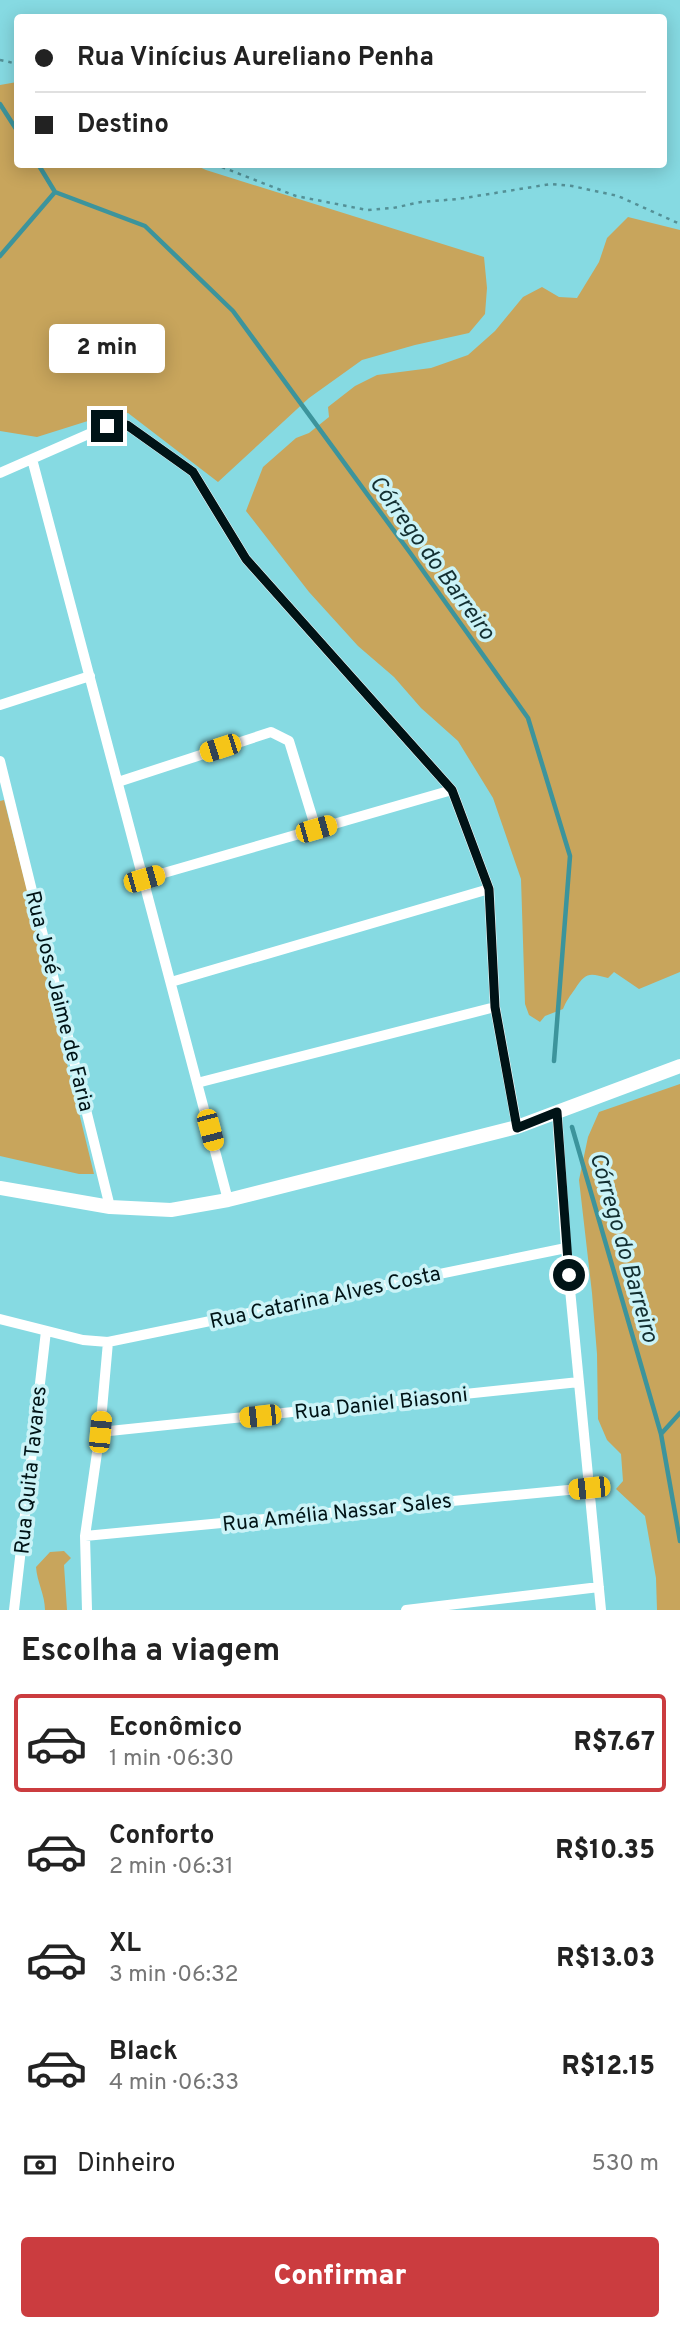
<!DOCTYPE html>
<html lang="pt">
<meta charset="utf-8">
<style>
body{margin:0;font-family:Overpass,sans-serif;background:#f6f6f6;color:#222;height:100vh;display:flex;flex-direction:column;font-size:26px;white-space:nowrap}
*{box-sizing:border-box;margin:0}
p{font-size:23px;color:#767676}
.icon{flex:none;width:38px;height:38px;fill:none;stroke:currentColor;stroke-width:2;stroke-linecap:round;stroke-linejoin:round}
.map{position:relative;height:1610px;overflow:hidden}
.drawer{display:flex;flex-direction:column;background:#fff;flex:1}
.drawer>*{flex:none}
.hud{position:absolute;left:14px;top:14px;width:653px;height:154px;border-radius:7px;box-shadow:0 4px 18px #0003;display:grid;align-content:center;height:154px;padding:0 21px;background:#fff}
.end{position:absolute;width:32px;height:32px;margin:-16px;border:9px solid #001316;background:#fff;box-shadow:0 0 0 4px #fff}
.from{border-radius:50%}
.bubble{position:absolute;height:49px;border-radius:7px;background:#fff;box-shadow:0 4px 18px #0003;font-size:23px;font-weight:800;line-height:49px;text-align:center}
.car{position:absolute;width:21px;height:42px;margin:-21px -10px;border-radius:9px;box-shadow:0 0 5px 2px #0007;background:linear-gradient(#f5c518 24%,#345 0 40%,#f5c518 0 76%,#345 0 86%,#f5c518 0)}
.hud b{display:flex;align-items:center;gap:24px;height:66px;font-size:26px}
.hud b+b{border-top:2px solid #e0e0e0}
.hud i{width:18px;height:18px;background:#222}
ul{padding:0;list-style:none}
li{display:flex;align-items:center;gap:21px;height:98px;margin:0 14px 10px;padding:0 7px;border:4px solid transparent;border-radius:7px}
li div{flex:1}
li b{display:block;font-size:26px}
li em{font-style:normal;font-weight:800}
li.current{border-color:#cb3c3f}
li>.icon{width:63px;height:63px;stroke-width:1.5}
h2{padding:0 21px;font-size:32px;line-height:84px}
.pay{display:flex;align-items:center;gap:18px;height:77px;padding:0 21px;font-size:26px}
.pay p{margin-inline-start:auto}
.cta{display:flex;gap:14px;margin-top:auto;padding:14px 21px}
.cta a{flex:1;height:80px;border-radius:7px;background:#cb3c3f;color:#fff;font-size:28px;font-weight:800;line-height:80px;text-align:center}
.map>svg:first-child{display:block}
.green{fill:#c8a55c}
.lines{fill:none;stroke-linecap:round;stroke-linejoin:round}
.stream{stroke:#3c949c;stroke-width:4.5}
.path{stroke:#549096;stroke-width:2.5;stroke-dasharray:3.5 5;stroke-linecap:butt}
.street{stroke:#fff;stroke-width:10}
.secondary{stroke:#fff;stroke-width:14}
.route{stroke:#001316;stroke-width:9}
.labels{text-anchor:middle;stroke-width:7;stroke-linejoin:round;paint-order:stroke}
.street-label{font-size:21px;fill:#001316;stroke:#cbf3f7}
.water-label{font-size:23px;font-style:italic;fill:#132f31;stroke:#cbf3f7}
</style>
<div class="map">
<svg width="680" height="1610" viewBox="0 0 680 1610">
<rect width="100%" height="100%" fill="#86dae2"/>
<path class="green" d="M17 82 18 164 195 165 206 170 484 257 487 288 485 314 469 333 415 345 362 360 309 398 218 482 128 413 91 420 37 437 0 431V85Z
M628 217 680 230V972L639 989 614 972 608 978C589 973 586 972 575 989 570 996 566 1001 563 1009L545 1016 540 1022 529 1015 525 1004 521 879 493 798 458 741 421 708 394 677 358 646 309 592 246 511 263 467 296 438 309 433 329 417 328 407 355 386 377 375 431 368 468 355 495 331 523 297 542 287 559 297 577 298 599 262 607 238Z
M4 800 42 948 48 986 94 1174H79L0 1156V801Z
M680 1084V1610H657L656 1578 645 1516 616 1489 623 1481 621 1454 607 1440 598 1419 597 1354 592 1293 579 1180 588 1137 599 1112Z
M64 1551 71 1558 64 1565 67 1610H45C45 1595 37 1582 36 1567L50 1552Z"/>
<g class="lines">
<path class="stream" d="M0 104 18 132
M38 164 55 192
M55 192 145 226 233 311 411 554 528 718 570 856 554 1061
M0 256 55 192
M572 1127 661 1434 680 1541
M661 1434 680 1413"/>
<path class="path" d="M0 60 18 64
M214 164 296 196 367 210 393 208 421 202 458 199 551 184 572 186 618 196 680 224"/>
<path class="street" d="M32 459 228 1200
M0 473 107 426 127 425 193 472 246 559 452 790 489 889 495 1007 517 1127
M0 705 90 676
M0 761 110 1207
M118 782 271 732 289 741 316 829
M143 879 452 790
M171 982 489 889
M197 1083 495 1007
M557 1112 566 1248 601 1610
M0 1319 83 1340 108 1342 566 1248
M100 1432 579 1382
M85 1536 589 1488
M14 1610 46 1331
M87 1610 85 1536 100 1432 108 1342
M406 1610 599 1587"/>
<path class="secondary" d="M0 1188 110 1207 171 1210 228 1200 517 1127 680 1066"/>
</g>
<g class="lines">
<path class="route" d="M107 426 127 425 193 472 246 559 452 790 489 889 495 1007 517 1128 557 1112 569 1275"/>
</g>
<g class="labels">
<g class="street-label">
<text transform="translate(60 1001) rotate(76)" y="7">Rua José Jaime de Faria</text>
<text transform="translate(325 1297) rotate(-12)" y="7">Rua Catarina Alves Costa</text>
<text transform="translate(381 1403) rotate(-6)" y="7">Rua Daniel Biasoni</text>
<text transform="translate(30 1470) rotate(-84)" y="7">Rua Quita Tavares</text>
<text transform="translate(337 1512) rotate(-6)" y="7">Rua Amélia Nassar Sales</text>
</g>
<g class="water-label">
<text transform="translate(433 557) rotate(54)" y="8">Córrego do Barreiro</text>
<text transform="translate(625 1247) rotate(74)" y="8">Córrego do Barreiro</text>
</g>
</g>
</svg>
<i class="end from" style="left:569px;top:1275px"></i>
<i class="end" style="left:107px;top:426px"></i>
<div class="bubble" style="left:49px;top:324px;width:116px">2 min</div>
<i class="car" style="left:220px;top:748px;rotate:252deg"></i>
<i class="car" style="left:316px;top:829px;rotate:74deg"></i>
<i class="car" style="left:144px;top:879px;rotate:74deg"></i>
<i class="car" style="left:210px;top:1130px;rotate:165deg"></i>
<i class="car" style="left:260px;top:1416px;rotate:264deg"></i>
<i class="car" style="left:100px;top:1432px;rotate:5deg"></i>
<i class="car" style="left:589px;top:1488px;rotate:264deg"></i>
<div class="hud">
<b><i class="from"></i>Rua Vinícius Aureliano Penha</b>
<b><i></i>Destino</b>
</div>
</div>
<section class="drawer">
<h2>Escolha a viagem</h2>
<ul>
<li class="current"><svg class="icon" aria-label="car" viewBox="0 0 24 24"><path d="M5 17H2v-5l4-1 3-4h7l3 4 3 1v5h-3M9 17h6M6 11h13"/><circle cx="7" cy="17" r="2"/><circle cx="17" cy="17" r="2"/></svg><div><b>Econômico</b><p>1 min · 06:30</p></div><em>R$7.67</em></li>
<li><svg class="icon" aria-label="car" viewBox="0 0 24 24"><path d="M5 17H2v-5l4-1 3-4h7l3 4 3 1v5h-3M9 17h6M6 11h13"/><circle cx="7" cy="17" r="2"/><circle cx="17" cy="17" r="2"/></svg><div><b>Conforto</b><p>2 min · 06:31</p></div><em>R$10.35</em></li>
<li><svg class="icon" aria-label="car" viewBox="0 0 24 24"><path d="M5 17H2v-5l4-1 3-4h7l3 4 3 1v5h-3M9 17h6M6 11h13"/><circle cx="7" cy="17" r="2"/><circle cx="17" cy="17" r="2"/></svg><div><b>XL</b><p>3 min · 06:32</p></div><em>R$13.03</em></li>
<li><svg class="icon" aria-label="car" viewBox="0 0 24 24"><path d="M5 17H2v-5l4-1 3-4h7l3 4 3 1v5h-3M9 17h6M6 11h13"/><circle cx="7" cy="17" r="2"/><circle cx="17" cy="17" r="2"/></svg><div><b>Black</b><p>4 min · 06:33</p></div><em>R$12.15</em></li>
</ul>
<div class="pay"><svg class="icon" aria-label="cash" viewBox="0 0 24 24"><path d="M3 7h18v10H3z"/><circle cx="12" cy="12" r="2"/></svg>Dinheiro<p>530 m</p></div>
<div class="cta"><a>Confirmar</a></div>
</section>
